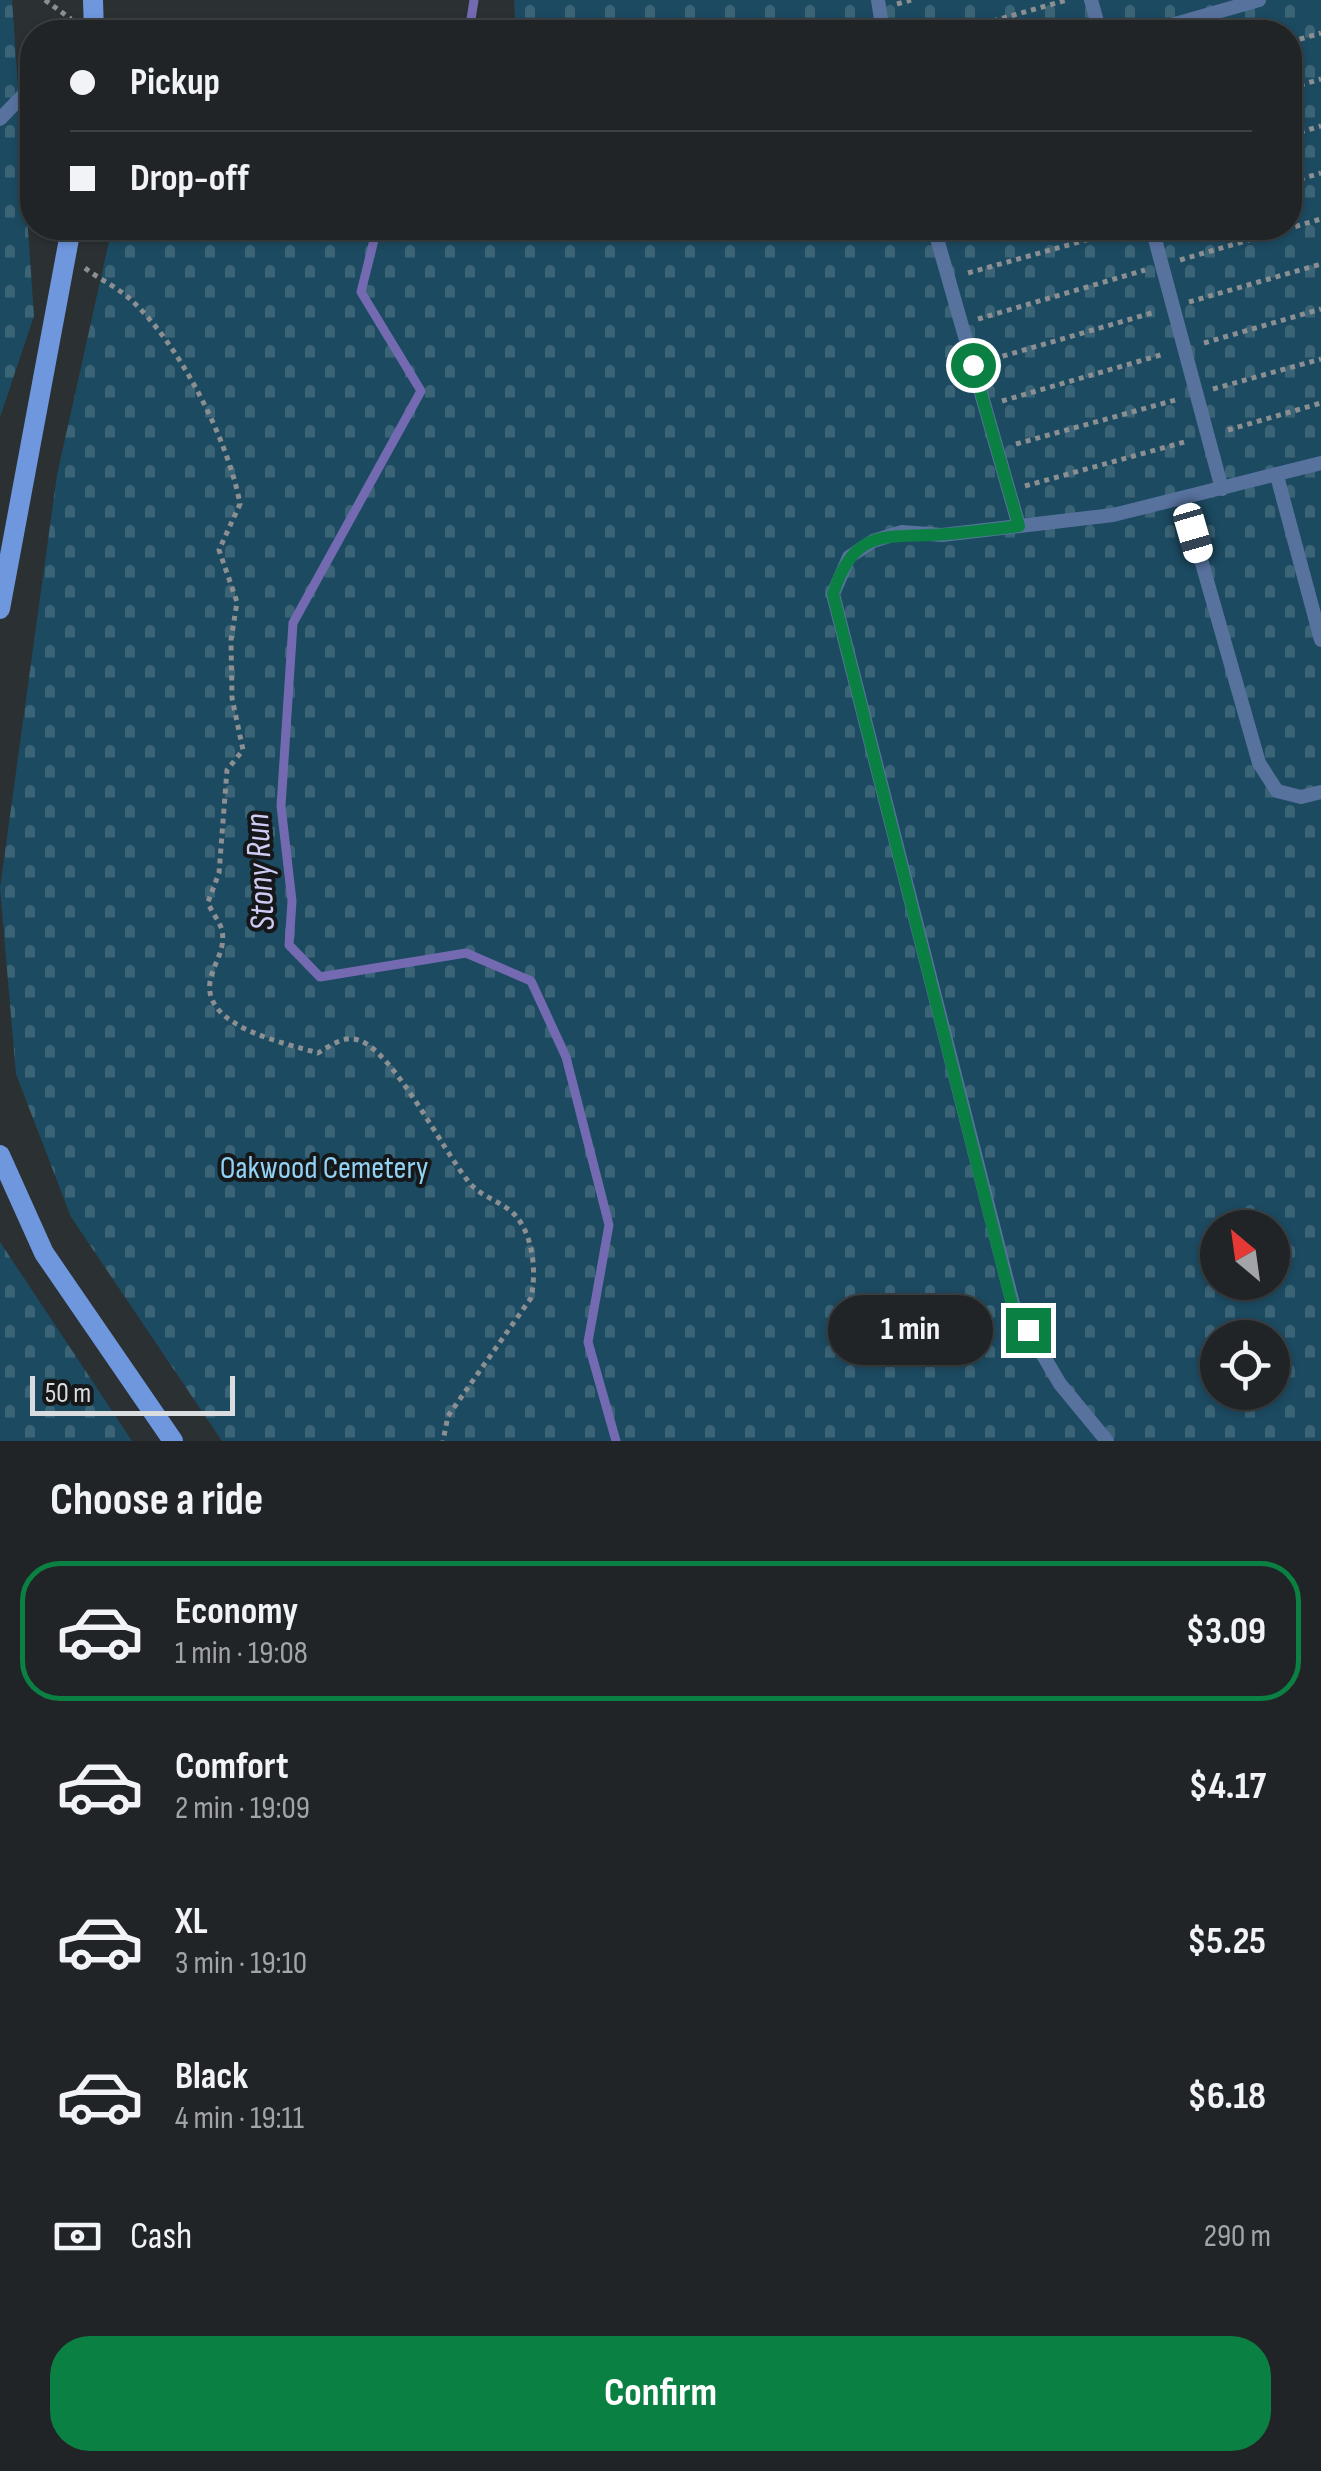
<!DOCTYPE html>
<meta charset="utf-8">
<style>
body{margin:0;font-family:"Sofia Sans Condensed",sans-serif;background:#2d3032;color:#f1f3f6;height:100vh;display:flex;flex-direction:column;font-size:38px;white-space:nowrap}
*{box-sizing:border-box;margin:0}
p{font-size:32px;color:#a2a4a7}
.icon{flex:none;width:55px;height:55px;fill:none;stroke:currentColor;stroke-width:2;stroke-linecap:round;stroke-linejoin:round}
.map{position:relative;height:1441px;overflow:hidden}
.drawer{display:flex;flex-direction:column;background:#202426;flex:1}
.drawer>*{flex:none}
.banner{position:absolute;left:20px;top:20px;width:1282px;height:220px;border-radius:40px;box-shadow:0 2px 8px #0004,0 0 0 2px #3d4143;display:grid;align-content:center;height:220px;padding:0 50px;background:#202426}
.needle{width:65px;rotate:331deg}
.fabs{position:absolute;left:1200px;top:1210px;display:grid;gap:20px}
.fabs a{display:grid;place-items:center;width:90px;height:90px;border-radius:50%;background:#202426;box-shadow:0 2px 8px #0004,0 0 0 2px #3d4143;font-size:50px}
.scale{position:absolute;left:30px;bottom:25px;width:205px;box-sizing:border-box;padding-left:10px;border:5px solid #dadddf;border-top:0;font-size:28px;line-height:35px;white-space:nowrap;color:#dadddf;-webkit-text-stroke:8px #151719;paint-order:stroke}
.end{position:absolute;width:45px;height:45px;margin:-22px;border:12px solid #0b8043;background:#fff;box-shadow:0 0 0 5px #fff}
.from{border-radius:50%}
.bubble{position:absolute;height:70px;border-radius:35px;background:#202426;box-shadow:0 2px 8px #0004,0 0 0 2px #3d4143;font-size:32px;font-weight:700;line-height:70px;text-align:center}
.car{position:absolute;width:30px;height:60px;margin:-30px -15px;border-radius:12px;box-shadow:0 0 8px 2px #0007;background:linear-gradient(#fff 24%,#345 0 40%,#fff 0 76%,#345 0 86%,#fff 0)}
.banner b{display:flex;align-items:center;gap:35px;height:95px;font-size:38px}
.banner b+b{border-top:2px solid #3d4143}
.banner i{width:25px;height:25px;background:#f1f3f6}
ul{padding:0;list-style:none}
li{display:flex;align-items:center;gap:30px;height:140px;margin:0 20px 15px;padding:0 30px;border:5px solid transparent;border-radius:40px}
li div{flex:1}
li b{display:block;font-size:38px}
li em{font-style:normal;font-weight:700}
li.current{border-color:#0b8043}
li>.icon{width:90px;height:90px;stroke-width:1.5}
h2{padding:0 50px;font-size:45px;line-height:120px}
.pay{display:flex;align-items:center;gap:25px;height:110px;padding:0 50px;font-size:38px}
.pay p{margin-inline-start:auto}
.cta{display:flex;gap:20px;margin-top:auto;padding:20px 50px}
.cta a{flex:1;height:115px;border-radius:40px;background:#0b8043;color:#fff;font-size:40px;font-weight:700;line-height:115px;text-align:center}
.map>svg:first-child{display:block}
.cemetery{fill:url(#cemetery-stones);fill-rule:evenodd}
.lines{fill:none;stroke-linecap:round;stroke-linejoin:round}
.stream{stroke:#746ab1;stroke-width:9}
.path{stroke:#8b8f91;stroke-width:5;stroke-dasharray:5 5;stroke-linecap:butt}
.lane{stroke:#58729e;stroke-width:14}
.secondary{stroke:#6e97dd;stroke-width:20}
.route{stroke:#0b8043;stroke-width:12}
.labels{text-anchor:middle;stroke-width:8;stroke-linejoin:round;paint-order:stroke}
.park-label{font-size:32px;fill:#91d2f5;stroke:#151719}
.water-label{font-size:35px;font-style:italic;fill:#cfccf4;stroke:#151719}
</style>
<div class="map">
<svg width="1321" height="1441" viewBox="0 0 1321 1441">
<defs>
<pattern id="cemetery-stones" width="16" height="16" patternUnits="userSpaceOnUse" patternTransform="scale(2.5)"><rect width="16" height="16" fill="#1c4a61"/><path d="M2 7V4a2 2 0 0 1 4 0v3zM10 15v-3a2 2 0 0 1 4 0v3z" fill="#3c6477"/></pattern>
</defs>
<rect width="100%" height="100%" fill="#2b3033"/>
<path class="cemetery" d="M0 0H12L34 316 0 417Z
M514 0H1321V1441H222L71 1217 16 1074 0 888 57 475 112 228H1290V32H516ZM1218 1228H1272V1282H1218ZM1218 1338H1272V1392H1218Z
M0 1242 132 1441H0Z"/>
<g class="lines">
<path class="stream" d="M469 32 474 0
M377 228 361 292 421 391 293 623 281 806 292 901 289 945 320 977 466 953 531 981 566 1057 609 1225 588 1342 616 1441"/>
<path class="path" d="M45 0 71 19
M897 4 911 0
M954 32 1067 0
M1290 42 1321 33
M1290 88 1321 79
M1290 135 1321 126
M1290 182 1321 173
M956 232 972 228
M1180 260 1321 219
M85 268C99 279 117 287 130 299 179 343 228 439 240 504L219 550 237 602 231 640 232 698 243 750 227 770 219 873 208 902C211 912 219 920 222 930 226 951 213 963 210 982 203 1027 285 1043 318 1053 331 1045 346 1034 361 1041 395 1055 443 1150 468 1181 482 1200 508 1201 521 1223 534 1244 536 1275 531 1298L448 1416 443 1441
M968 273 1129 228
M1189 302 1321 264
M978 319 1145 270
M1204 343 1321 309
M993 359 1155 312
M1213 389 1321 359
M1002 401 1164 354
M1228 430 1321 403
M1016 444 1179 399
M1025 486 1188 441"/>
<path class="lane" d="M878 0 883 32
M1091 0 1100 32
M1147 32 1259 0
M0 119 32 86
M934 228 1019 526
M1152 228 1222 489
M1277 476 1321 640
M1184 500 1259 763 1277 791 1301 797 1321 792
M1107 1441 1060 1384 1013 1304 833 594 849 557 873 541 902 532 942 535 1113 515 1321 463"/>
<path class="secondary" d="M93 0 94 32
M0 609 71 228
M0 1155 44 1253 173 1441"/>
</g>
<g class="lines">
<path class="route" d="M973 365 1019 526C995 529 971 532 947 534 889 539 855 524 833 594L1012 1304 1028 1330"/>
</g>
<g class="labels">
<g class="park-label">
<text x="324" y="1178">Oakwood Cemetery</text>
</g>
<g class="water-label">
<text transform="translate(259 872) rotate(-93)" y="12">Stony Run</text>
</g>
</g>
</svg>
<div class="fabs">
<a><svg class="needle" viewBox="-14 -14 28 28"><path d="M0-13l5 13h-10z" fill="#e53935"/><path d="M0 13l5-13h-10z" fill="#a2a4a7"/></svg></a>
<a><svg class="icon" aria-label="locate" viewBox="0 0 24 24"><circle cx="12" cy="12" r="6"/><path d="M12 2v4M12 18v4M2 12h4M18 12h4"/></svg></a>
</div>
<div class="scale">50 m</div>
<i class="end from" style="left:973px;top:365px"></i>
<i class="end" style="left:1028px;top:1330px"></i>
<div class="bubble" style="left:828px;top:1295px;width:165px">1 min</div>
<i class="car" style="left:1193px;top:533px;rotate:164deg"></i>
<div class="banner">
<b><i class="from"></i>Pickup</b>
<b><i></i>Drop-off</b>
</div>
</div>
<section class="drawer">
<h2>Choose a ride</h2>
<ul>
<li class="current"><svg class="icon" aria-label="car" viewBox="0 0 24 24"><path d="M5 17H2v-5l4-1 3-4h7l3 4 3 1v5h-3M9 17h6M6 11h13"/><circle cx="7" cy="17" r="2"/><circle cx="17" cy="17" r="2"/></svg><div><b>Economy</b><p>1 min · 19:08</p></div><em>$3.09</em></li>
<li><svg class="icon" aria-label="car" viewBox="0 0 24 24"><path d="M5 17H2v-5l4-1 3-4h7l3 4 3 1v5h-3M9 17h6M6 11h13"/><circle cx="7" cy="17" r="2"/><circle cx="17" cy="17" r="2"/></svg><div><b>Comfort</b><p>2 min · 19:09</p></div><em>$4.17</em></li>
<li><svg class="icon" aria-label="car" viewBox="0 0 24 24"><path d="M5 17H2v-5l4-1 3-4h7l3 4 3 1v5h-3M9 17h6M6 11h13"/><circle cx="7" cy="17" r="2"/><circle cx="17" cy="17" r="2"/></svg><div><b>XL</b><p>3 min · 19:10</p></div><em>$5.25</em></li>
<li><svg class="icon" aria-label="car" viewBox="0 0 24 24"><path d="M5 17H2v-5l4-1 3-4h7l3 4 3 1v5h-3M9 17h6M6 11h13"/><circle cx="7" cy="17" r="2"/><circle cx="17" cy="17" r="2"/></svg><div><b>Black</b><p>4 min · 19:11</p></div><em>$6.18</em></li>
</ul>
<div class="pay"><svg class="icon" aria-label="cash" viewBox="0 0 24 24"><path d="M3 7h18v10H3z"/><circle cx="12" cy="12" r="2"/></svg>Cash<p>290 m</p></div>
<div class="cta"><a>Confirm</a></div>
</section>
